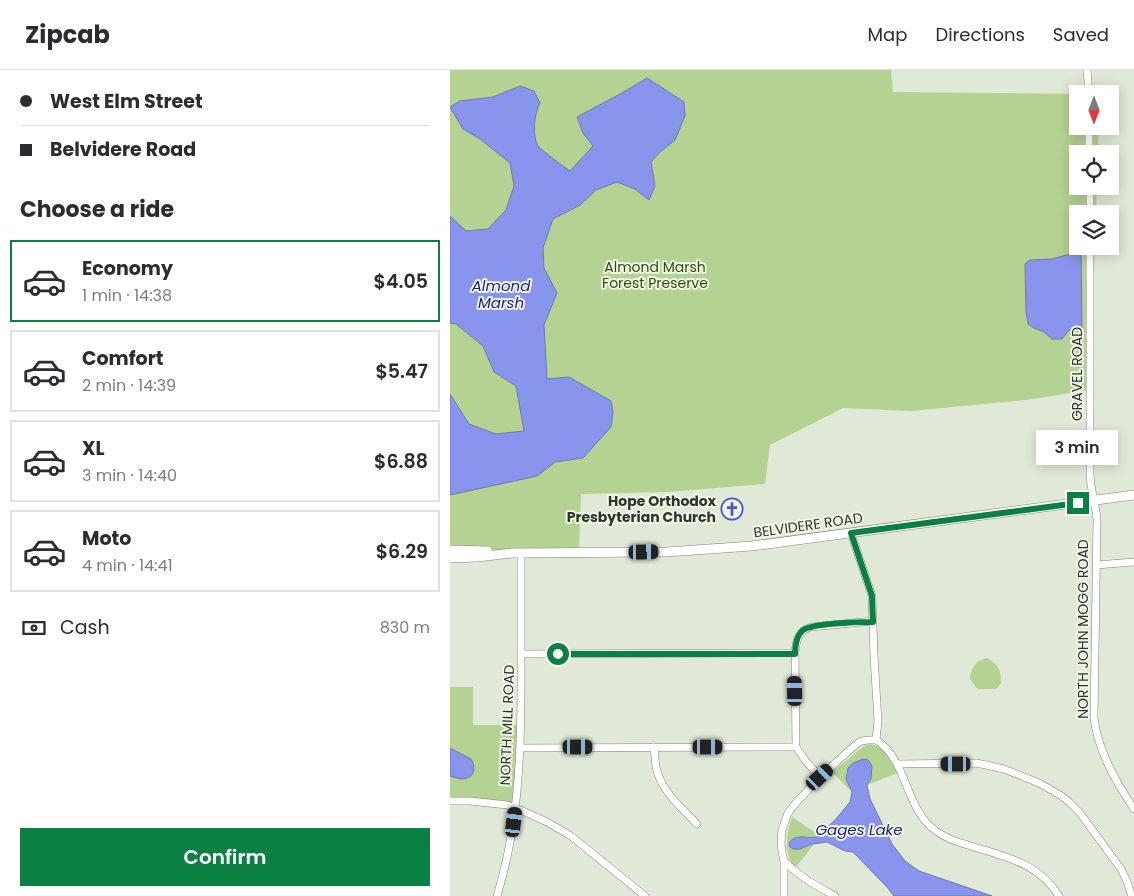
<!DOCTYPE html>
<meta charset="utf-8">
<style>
body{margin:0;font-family:Poppins,sans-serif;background:#f7f7f7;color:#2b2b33;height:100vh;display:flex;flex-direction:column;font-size:19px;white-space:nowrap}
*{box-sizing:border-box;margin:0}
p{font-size:16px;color:#7c7c81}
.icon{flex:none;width:28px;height:28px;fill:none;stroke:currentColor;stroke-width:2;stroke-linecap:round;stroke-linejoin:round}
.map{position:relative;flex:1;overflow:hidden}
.panel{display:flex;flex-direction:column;background:#fff;width:450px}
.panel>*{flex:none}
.top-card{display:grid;align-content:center;height:110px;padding:0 20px;background:#fff}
.needle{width:32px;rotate:180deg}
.fabs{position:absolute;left:619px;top:15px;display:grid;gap:10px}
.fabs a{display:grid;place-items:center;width:50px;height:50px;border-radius:0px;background:#fff;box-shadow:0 2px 12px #0003;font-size:25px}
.end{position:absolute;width:22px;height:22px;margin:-11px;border:6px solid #0b8043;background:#fff;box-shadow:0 0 0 2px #fff}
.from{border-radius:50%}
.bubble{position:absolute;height:35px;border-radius:0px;background:#fff;box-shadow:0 2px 12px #0003;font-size:16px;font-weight:600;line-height:35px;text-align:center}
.car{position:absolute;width:15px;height:30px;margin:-15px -8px;border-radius:6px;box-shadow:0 0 4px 1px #0007;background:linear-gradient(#222 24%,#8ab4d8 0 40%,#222 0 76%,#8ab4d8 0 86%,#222 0)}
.top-card b{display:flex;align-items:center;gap:18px;height:48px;font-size:19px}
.top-card b+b{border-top:1px solid #e1e1e2}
.top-card i{width:12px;height:12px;background:#2b2b33}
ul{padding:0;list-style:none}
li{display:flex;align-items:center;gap:15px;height:82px;margin:0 10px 8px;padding:0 10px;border:2px solid #e1e1e2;border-radius:0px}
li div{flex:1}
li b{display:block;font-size:19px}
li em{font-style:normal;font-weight:600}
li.active{border-color:#0b8043}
li>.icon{width:45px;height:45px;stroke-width:1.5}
h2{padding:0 20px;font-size:22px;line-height:60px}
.pay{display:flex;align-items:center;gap:12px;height:55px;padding:0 20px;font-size:19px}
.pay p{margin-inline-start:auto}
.primary-button{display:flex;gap:10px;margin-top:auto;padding:10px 20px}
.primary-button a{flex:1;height:58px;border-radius:0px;background:#0b8043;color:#fff;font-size:20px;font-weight:600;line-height:58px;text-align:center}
header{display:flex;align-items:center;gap:30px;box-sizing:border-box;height:70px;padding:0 25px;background:#fff;border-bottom:1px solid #e1e1e2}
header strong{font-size:24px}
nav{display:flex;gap:28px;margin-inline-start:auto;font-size:18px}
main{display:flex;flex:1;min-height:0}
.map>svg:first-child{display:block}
.green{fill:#b4d292}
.water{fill:#8995ec;stroke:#6e78b2}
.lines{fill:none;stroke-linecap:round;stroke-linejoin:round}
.minor-casing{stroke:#7e8676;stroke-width:8}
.major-casing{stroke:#7e8676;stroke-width:10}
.minor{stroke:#fff;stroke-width:7}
.major{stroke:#fff;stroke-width:9}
.route{stroke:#0b8043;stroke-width:6}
.labels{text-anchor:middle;stroke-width:4;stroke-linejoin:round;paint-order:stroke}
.park-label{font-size:14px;fill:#334c09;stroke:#edf6e4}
.street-label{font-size:14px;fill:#30332c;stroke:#edf6e4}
.poi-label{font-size:14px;font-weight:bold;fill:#30332c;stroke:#edf6e4;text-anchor:end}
.water-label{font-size:15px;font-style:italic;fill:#262083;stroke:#edf6e4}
</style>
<header>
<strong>Zipcab</strong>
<nav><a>Map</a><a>Directions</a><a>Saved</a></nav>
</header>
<main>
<section class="panel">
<div class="top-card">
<b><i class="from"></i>West Elm Street</b>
<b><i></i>Belvidere Road</b>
</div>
<h2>Choose a ride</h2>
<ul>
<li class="active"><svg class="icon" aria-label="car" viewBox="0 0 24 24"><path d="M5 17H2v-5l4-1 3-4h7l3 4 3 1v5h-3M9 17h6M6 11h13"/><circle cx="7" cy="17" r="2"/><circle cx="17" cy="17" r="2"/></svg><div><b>Economy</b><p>1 min · 14:38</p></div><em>$4.05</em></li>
<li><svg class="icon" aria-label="car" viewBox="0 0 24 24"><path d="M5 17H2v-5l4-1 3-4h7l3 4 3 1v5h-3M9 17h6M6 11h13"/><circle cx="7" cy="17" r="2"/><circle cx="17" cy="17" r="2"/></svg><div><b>Comfort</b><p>2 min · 14:39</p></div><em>$5.47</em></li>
<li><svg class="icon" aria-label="car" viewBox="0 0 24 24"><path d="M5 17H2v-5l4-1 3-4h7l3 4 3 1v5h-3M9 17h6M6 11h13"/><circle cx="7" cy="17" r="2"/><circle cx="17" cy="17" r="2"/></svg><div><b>XL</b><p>3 min · 14:40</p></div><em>$6.88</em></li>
<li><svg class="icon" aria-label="car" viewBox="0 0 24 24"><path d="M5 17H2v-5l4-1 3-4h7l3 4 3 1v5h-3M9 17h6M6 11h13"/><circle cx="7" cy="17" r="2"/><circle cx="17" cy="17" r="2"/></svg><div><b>Moto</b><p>4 min · 14:41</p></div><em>$6.29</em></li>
</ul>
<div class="pay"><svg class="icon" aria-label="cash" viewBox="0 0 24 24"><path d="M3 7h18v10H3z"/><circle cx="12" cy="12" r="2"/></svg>Cash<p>830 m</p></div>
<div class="primary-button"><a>Confirm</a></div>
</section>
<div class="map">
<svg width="684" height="826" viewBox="0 0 684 826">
<rect width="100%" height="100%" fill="#e0e9d7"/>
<path class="green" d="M0 0H441L443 22 626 24 627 25 628 56H649L648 84H628V116H647L646 144H628V176H645L640 320 576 330 461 341 393 338 320 375 315 414 218 422 131 424 129 482 63 483 0 480Z
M537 588C549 595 551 600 551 613L546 619H527L520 609C521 598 526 590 537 588Z
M0 617H23V655H69L64 729 62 731 59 733 0 728Z
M420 674C436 678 441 689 447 703L417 715 421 709 422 696 413 689C403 691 393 699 397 710 398 714 401 717 402 722L382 702 414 676Z
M342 747 369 765 365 768C356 768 345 764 339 773L354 778 360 774 365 773 345 798C333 781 336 766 342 747Z"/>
<path class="water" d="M197 8 234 32 235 46 225 70 210 82 201 92 205 116 199 130 185 119 167 112 146 120 130 135 103 149 93 178 94 198 107 223 94 255 97 309 119 307 161 331 163 342 161 357 133 388 105 392 87 406 0 425V324L19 354 46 364 74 361 66 316 44 302 33 276 6 254 0 253V146L16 161 38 159 56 140 64 116 60 93 30 69 13 59 0 37 10 31 43 27 70 16 84 21 90 33C84 44 82 65 88 76 91 80 114 97 120 101L143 76 133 63 127 47 172 23Z
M631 181 632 261 619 260 612 269H602L594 262 584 258 578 254 576 241 575 194 580 190 602 189Z
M0 678 21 689C26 697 25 708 13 709 9 709 4 707 0 706Z
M413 689 418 690 422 696 421 709 417 715 420 729 442 774 455 791 469 801 542 826H444L437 817 403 782 395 781 377 772 362 774 350 779H343L340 777 339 773C346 763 357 769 367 767L386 749 400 732 402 722 396 709 398 698 403 693Z"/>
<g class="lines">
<g class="minor-casing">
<path id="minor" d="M637 0 639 24
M639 56V84
M640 144V116
M640 176V403C640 419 646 434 647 450L644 648C648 681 666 712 684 739
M401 463 422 526 424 586 428 651 426 670
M646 495 684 492
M71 584 345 583
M426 670C458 690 454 738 486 761 496 768 506 772 518 775 554 787 587 791 609 826
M204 677C205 684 205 691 206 697 211 721 231 737 247 754
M71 678 346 677
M448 694 526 693 541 696 554 699 589 713 610 725 619 732 630 743 671 799 676 809 682 826
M370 707 355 690 346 677 345 583C346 571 348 561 361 557L423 551
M0 731H20L57 735 66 738 97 752 121 766 195 826
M334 791C351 808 365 815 385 826
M47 826C68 758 71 687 71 616 71 571 71 527 71 483
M334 826V791L332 782 331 772 332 760 338 743 345 734 370 707 403 677 411 671 418 670H426"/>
</g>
<g class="major-casing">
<path id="major" d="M0 480 38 481
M0 488 27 487 63 483 216 482 302 476 684 425"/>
</g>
<use href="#minor" class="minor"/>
<use href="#major" class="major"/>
</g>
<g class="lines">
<path class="route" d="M108 584H345C345 576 346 567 352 561 360 553 410 552 423 552L422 526 401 463 628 433"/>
</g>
<defs>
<g id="church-ring" transform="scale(1.125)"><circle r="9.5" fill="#edf6e4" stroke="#5055cc" stroke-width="1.5"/><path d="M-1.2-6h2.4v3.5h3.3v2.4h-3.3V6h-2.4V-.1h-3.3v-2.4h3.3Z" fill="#5055cc"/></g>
</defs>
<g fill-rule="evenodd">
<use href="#church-ring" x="282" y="439"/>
</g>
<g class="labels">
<g class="park-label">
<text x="205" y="202">Almond Marsh<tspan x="205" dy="16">Forest Preserve</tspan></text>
</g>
<g class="street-label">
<text transform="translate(627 304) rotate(-90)" y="5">GRAVEL ROAD</text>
<text transform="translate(358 455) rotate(-8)" y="5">BELVIDERE ROAD</text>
<text transform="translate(633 559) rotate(-90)" y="5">NORTH JOHN MOGG ROAD</text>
<text transform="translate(57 655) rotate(-88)" y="5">NORTH MILL ROAD</text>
</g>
<g class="poi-label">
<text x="266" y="436">Hope Orthodox<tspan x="266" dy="16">Presbyterian Church</tspan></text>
</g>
<g class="water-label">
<text x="51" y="221">Almond<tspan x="51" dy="17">Marsh</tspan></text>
<text x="409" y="765">Gages Lake</text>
</g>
</g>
</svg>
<div class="fabs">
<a><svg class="needle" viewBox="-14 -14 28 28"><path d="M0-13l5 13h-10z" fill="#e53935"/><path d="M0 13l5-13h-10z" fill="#7c7c81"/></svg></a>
<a><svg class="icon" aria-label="locate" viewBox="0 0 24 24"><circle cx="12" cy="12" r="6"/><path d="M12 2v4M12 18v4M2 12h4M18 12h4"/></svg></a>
<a><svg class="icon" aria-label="layers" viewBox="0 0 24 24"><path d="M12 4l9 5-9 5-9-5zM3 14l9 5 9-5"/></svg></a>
</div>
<i class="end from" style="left:108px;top:584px"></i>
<i class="end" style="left:628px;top:433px"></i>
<div class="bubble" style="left:586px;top:360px;width:82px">3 min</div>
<i class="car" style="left:194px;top:482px;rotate:89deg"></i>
<i class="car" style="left:345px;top:621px;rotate:359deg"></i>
<i class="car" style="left:128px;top:677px;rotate:90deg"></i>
<i class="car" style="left:258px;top:677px;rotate:90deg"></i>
<i class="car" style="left:506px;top:694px;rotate:270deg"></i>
<i class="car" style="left:370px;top:707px;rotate:47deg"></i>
<i class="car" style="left:64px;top:752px;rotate:7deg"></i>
</div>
</main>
